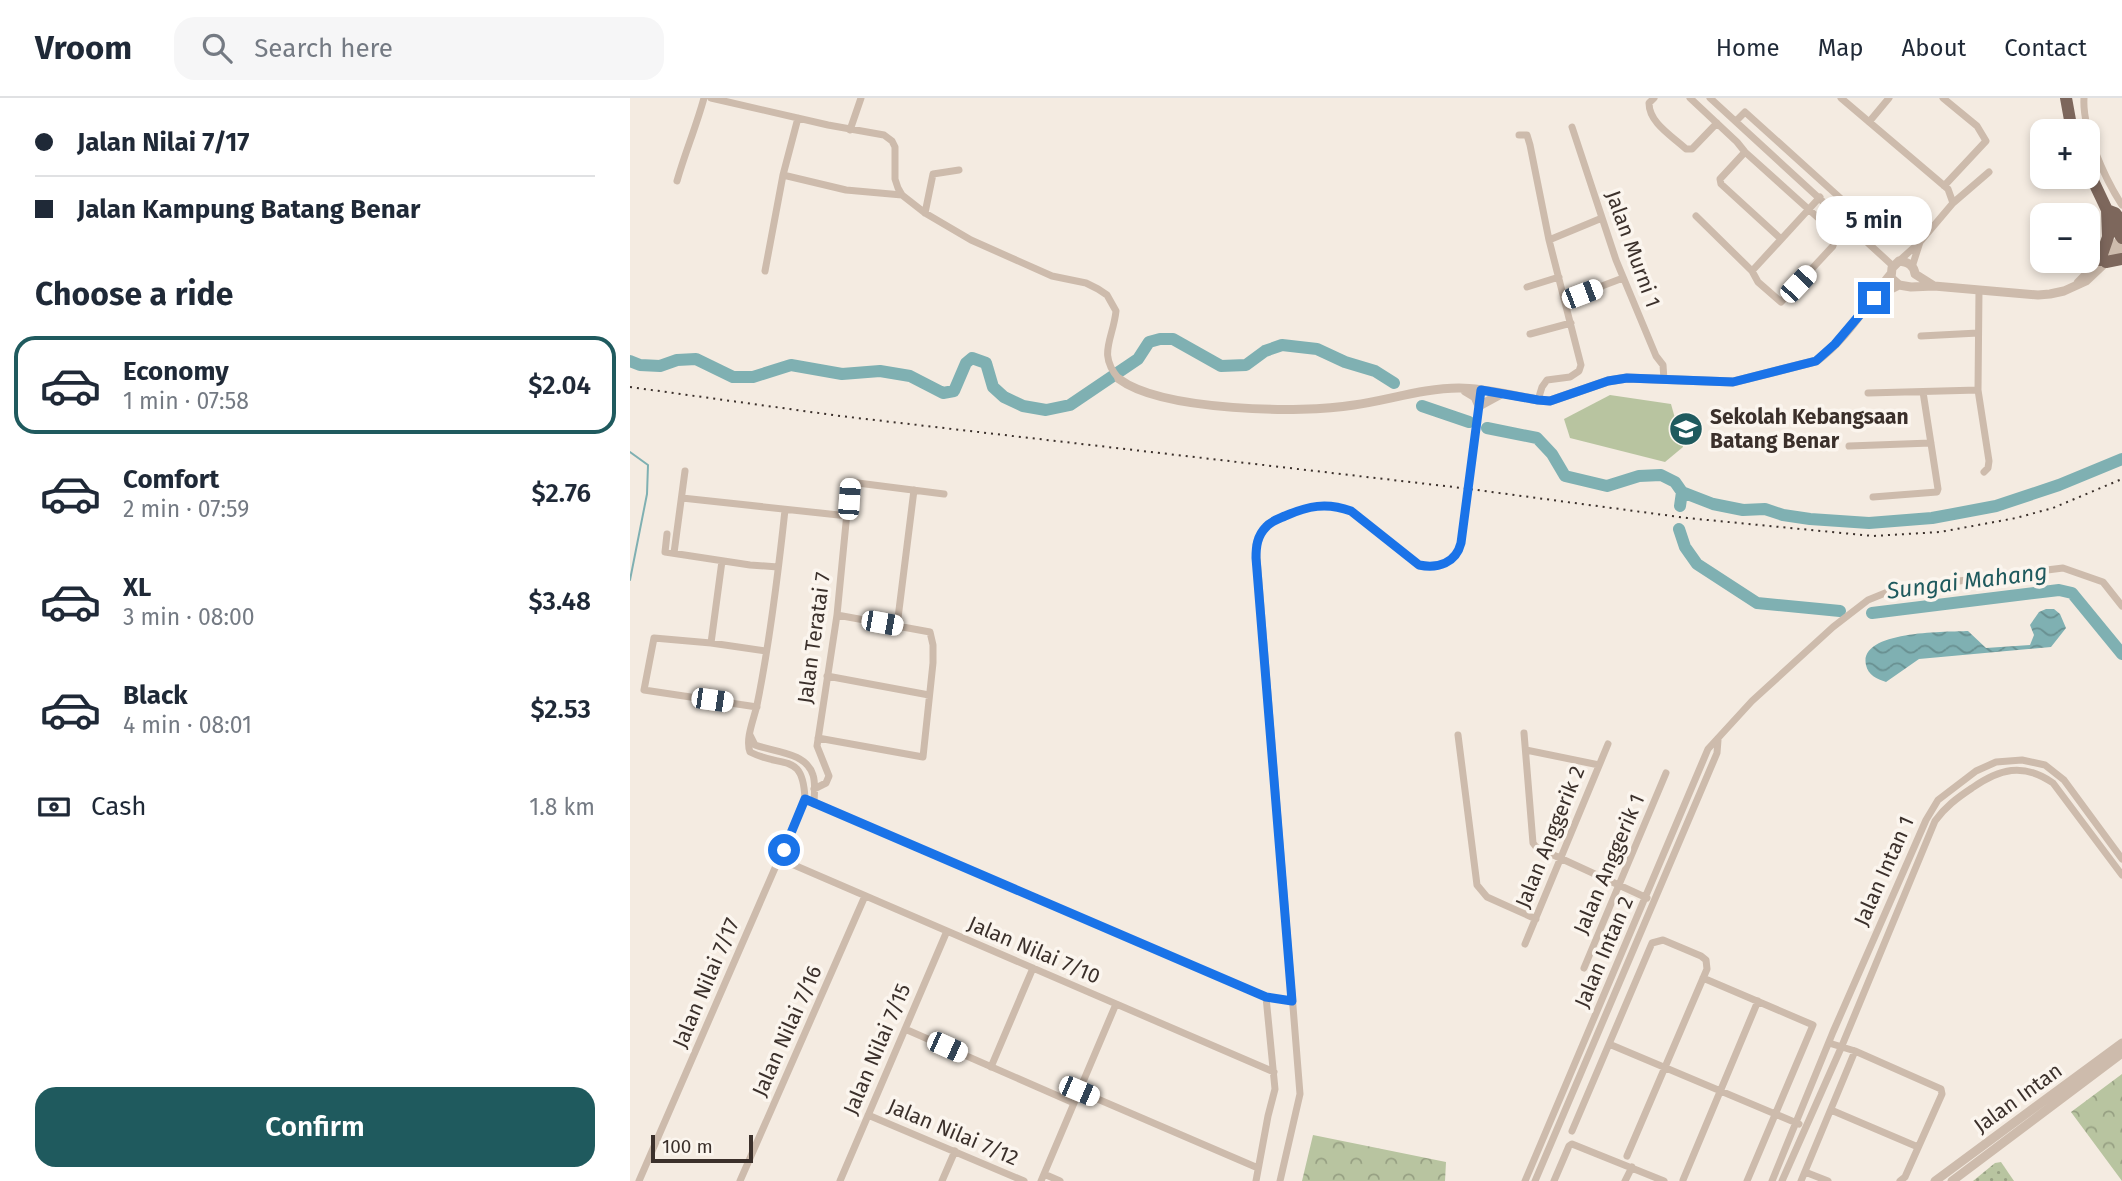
<!DOCTYPE html>
<meta charset="utf-8">
<style>
body{margin:0;font-family:"Fira Sans",sans-serif;background:#f6f6f7;color:#1f2937;height:100vh;display:flex;flex-direction:column;font-size:26px;white-space:nowrap}
*{box-sizing:border-box;margin:0}
p{font-size:23px;color:#747a83}
.icon{flex:none;width:38px;height:38px;fill:none;stroke:currentColor;stroke-width:2;stroke-linecap:round;stroke-linejoin:round}
.map{position:relative;flex:1;overflow:hidden}
.drawer{display:flex;flex-direction:column;background:#fff;width:630px}
.drawer>*{flex:none}
.hud{display:grid;align-content:center;height:154px;padding:0 35px;background:#fff}
.tools{position:absolute;left:1400px;top:21px;display:grid;gap:14px}
.tools a{display:grid;place-items:center;width:70px;height:70px;border-radius:14px;background:#fff;box-shadow:0 4px 10px #0003;font-size:35px}
.scale{position:absolute;left:21px;bottom:18px;width:102px;box-sizing:border-box;padding-left:7px;border:4px solid #3b302b;border-top:0;font-size:19px;line-height:24px;white-space:nowrap;color:#3b302b;-webkit-text-stroke:5px #fbf5ee;paint-order:stroke}
.end{position:absolute;width:32px;height:32px;margin:-16px;border:9px solid #1a73e8;background:#fff;box-shadow:0 0 0 4px #fff}
.from{border-radius:50%}
.bubble{position:absolute;height:49px;border-radius:21px;background:#fff;box-shadow:0 4px 10px #0003;font-size:23px;font-weight:600;line-height:49px;text-align:center}
.car{position:absolute;width:21px;height:42px;margin:-21px -10px;border-radius:9px;box-shadow:0 0 5px 2px #0007;background:linear-gradient(#fff 24%,#345 0 40%,#fff 0 76%,#345 0 86%,#fff 0)}
.hud b{display:flex;align-items:center;gap:24px;height:66px;font-size:26px}
.hud b+b{border-top:2px solid #e0e1e3}
.hud i{width:18px;height:18px;background:#1f2937}
ul{padding:0;list-style:none}
li{display:flex;align-items:center;gap:21px;height:98px;margin:0 14px 10px;padding:0 21px;border:4px solid transparent;border-radius:21px}
li div{flex:1}
li b{display:block;font-size:26px}
li em{font-style:normal;font-weight:600}
li.current{border-color:#1f5a5e}
li>.icon{width:63px;height:63px;stroke-width:1.5}
h2{padding:0 35px;font-size:32px;line-height:84px}
.pay{display:flex;align-items:center;gap:18px;height:77px;padding:0 35px;font-size:26px}
.pay p{margin-inline-start:auto}
.primary-button{display:flex;gap:14px;margin-top:auto;padding:14px 35px}
.primary-button a{flex:1;height:80px;border-radius:21px;background:#1f5a5e;color:#fff;font-size:28px;font-weight:600;line-height:80px;text-align:center}
header{display:flex;align-items:center;gap:42px;box-sizing:border-box;height:98px;padding:0 35px;background:#fff;border-bottom:2px solid #e0e1e3}
header strong{font-size:33px}
nav{display:flex;gap:38px;margin-inline-start:auto;font-size:24px}
.search{width:490px;height:63px;background:#f6f6f7;display:flex;align-items:center;gap:18px;box-sizing:border-box;padding:0 24px;border-radius:21px;color:#747a83;font-size:26px}
main{display:flex;flex:1;min-height:0}
.map>svg:first-child{display:block}
.grass{fill:#b8c4a0}
.forest{fill:url(#forest-crowns)}
.park{fill:url(#park-dots)}
.water{fill:url(#water-waves)}
.lines{fill:none;stroke-linecap:round;stroke-linejoin:round}
.stream{stroke:#7fb0b2;stroke-width:2}
.river{stroke:#7fb0b2;stroke-width:12}
.minor{stroke:#cdbbac;stroke-width:7}
.tertiary{stroke:#cdbbac;stroke-width:9}
.primary{stroke:#7d675c;stroke-width:12}
.rail{stroke:#3b302b;stroke-width:2;stroke-dasharray:2 5;stroke-linecap:butt}
.route{stroke:#1a73e8;stroke-width:9}
.labels{text-anchor:middle;stroke-width:7;stroke-linejoin:round;paint-order:stroke}
.street-label{font-size:21px;fill:#3b302b;stroke:#fbf5ee}
.poi-label{font-size:21px;font-weight:bold;fill:#3b302b;stroke:#fbf5ee;text-anchor:start}
.water-label{font-size:23px;font-style:italic;fill:#1f5a5e;stroke:#fbf5ee}
</style>
<header>
<strong>Vroom</strong>
<div class="search"><svg class="icon" aria-label="search" viewBox="0 0 24 24"><circle cx="10" cy="10" r="6"/><path d="M15 15l6 6"/></svg>Search here</div>
<nav><a>Home</a><a>Map</a><a>About</a><a>Contact</a></nav>
</header>
<main>
<section class="drawer">
<div class="hud">
<b><i class="from"></i>Jalan Nilai 7/17</b>
<b><i></i>Jalan Kampung Batang Benar</b>
</div>
<h2>Choose a ride</h2>
<ul>
<li class="current"><svg class="icon" aria-label="car" viewBox="0 0 24 24"><path d="M5 17H2v-5l4-1 3-4h7l3 4 3 1v5h-3M9 17h6M6 11h13"/><circle cx="7" cy="17" r="2"/><circle cx="17" cy="17" r="2"/></svg><div><b>Economy</b><p>1 min · 07:58</p></div><em>$2.04</em></li>
<li><svg class="icon" aria-label="car" viewBox="0 0 24 24"><path d="M5 17H2v-5l4-1 3-4h7l3 4 3 1v5h-3M9 17h6M6 11h13"/><circle cx="7" cy="17" r="2"/><circle cx="17" cy="17" r="2"/></svg><div><b>Comfort</b><p>2 min · 07:59</p></div><em>$2.76</em></li>
<li><svg class="icon" aria-label="car" viewBox="0 0 24 24"><path d="M5 17H2v-5l4-1 3-4h7l3 4 3 1v5h-3M9 17h6M6 11h13"/><circle cx="7" cy="17" r="2"/><circle cx="17" cy="17" r="2"/></svg><div><b>XL</b><p>3 min · 08:00</p></div><em>$3.48</em></li>
<li><svg class="icon" aria-label="car" viewBox="0 0 24 24"><path d="M5 17H2v-5l4-1 3-4h7l3 4 3 1v5h-3M9 17h6M6 11h13"/><circle cx="7" cy="17" r="2"/><circle cx="17" cy="17" r="2"/></svg><div><b>Black</b><p>4 min · 08:01</p></div><em>$2.53</em></li>
</ul>
<div class="pay"><svg class="icon" aria-label="cash" viewBox="0 0 24 24"><path d="M3 7h18v10H3z"/><circle cx="12" cy="12" r="2"/></svg>Cash<p>1.8 km</p></div>
<div class="primary-button"><a>Confirm</a></div>
</section>
<div class="map">
<svg width="1492" height="1083" viewBox="0 0 1492 1083">
<defs>
<pattern id="forest-crowns" width="20" height="18" patternUnits="userSpaceOnUse" patternTransform="scale(1.75)"><rect width="20" height="18" fill="#b8c4a0"/><path d="M2 6a3 3 0 1 1 6 0M12 15a3 3 0 1 1 6 0" fill="none" stroke="#97a083"/></pattern>
<pattern id="park-dots" width="8" height="8" patternUnits="userSpaceOnUse" patternTransform="scale(1.75)"><rect width="8" height="8" fill="#b8c4a0"/><path d="M2 2h.1M6 6h.1" fill="none" stroke="#97a083" stroke-width="1.8" stroke-linecap="round"/></pattern>
<pattern id="water-waves" width="16" height="10" patternUnits="userSpaceOnUse" patternTransform="scale(1.75)"><rect width="16" height="10" fill="#7fb0b2"/><path d="M0 5q4-4 8 0t8 0" fill="none" stroke="#699091"/></pattern>
</defs>
<rect width="100%" height="100%" fill="#f4ebe1"/>
<path class="grass" d="M980 297 1041 306 1053 349 1035 364 940 340 934 321Z"/>
<path class="forest" d="M1492 976V1083L1441 1014Z
M683 1037 816 1064 815 1083H672Z"/>
<path class="park" d="M1371 1064 1384 1083H1343L1365 1065Z"/>
<path class="water" d="M1416 511H1424L1430 516 1436 530 1421 549 1289 561 1256 584C1247 581 1238 577 1236 567 1228 532 1318 534 1338 533L1356 550 1400 547 1404 537 1400 527 1409 514Z"/>
<g class="lines">
<path class="stream" d="M0 354 18 367 17 396 0 482"/>
<path class="river" d="M0 263 10 267 30 268 47 262 66 261 103 279H123L161 267 212 276 250 273 280 278 313 295 324 293 336 265 342 260 356 265 363 289 374 299 393 308 416 312 440 307 508 261 519 244 530 241H543L591 268 616 267 635 253 652 247 687 251 715 264 745 273 764 285
M792 308 839 324
M857 330 907 340 922 356 935 378 977 388 1009 378 1031 377 1045 384 1052 394 1083 406 1113 412 1135 411 1153 417 1180 421 1239 425 1302 420 1366 408 1429 387 1492 361
M1050 408 1052 394
M1049 431 1055 449 1067 466 1127 505 1210 513
M1242 515 1429 492 1442 495 1492 556"/>
<path class="minor" d="M81 0 198 27 254 37 262 43 265 49V81L268 90 272 97 295 115 341 142 422 178 456 185 468 191 477 197 486 213C483 242 467 256 489 281
M1024 0 1019 5C1019 25 1042 38 1056 51H1062L1087 25
M1060 0 1107 44 1115 54 1206 136 1203 148 1151 204 1128 184 1122 173 1066 118
M1080 0 1263 168
M1211 0 1318 91 1323 105 1290 144 1269 163
M1313 0 1347 28 1356 43 1314 88
M1454 0C1452 31 1475 81 1492 107
M1106 23 1115 14 1240 127
M1239 24 1259 0
M942 29 986 162 1026 258 1033 267 1034 282
M220 32 231 0
M889 37H897L900 47 919 142 951 267 949 273 940 279 917 282 912 289 908 302
M1115 54 1090 81 1091 86 1151 141
M153 77 216 92 272 97
M47 83C55 55 66 29 74 0
M1323 105 1359 74
M295 115 303 76 329 72
M919 142 972 120
M1282 169 1290 144
M135 173 153 77 168 20
M1122 173 1190 99
M897 189 929 179
M1349 192 1348 292 1359 363 1358 370 1354 374
M935 202 993 180
M900 236 941 225
M1291 238 1348 235
M1238 295 1348 292
M1219 348 1301 345
M1243 399 1307 394 1308 391 1293 294
M52 400 218 418
M37 436 35 454 120 467 148 469
M44 455 55 373
M267 528 284 392
M81 545 92 463
M197 578 299 597
M127 609 14 592 24 540 81 545 136 553
M894 635 903 745 906 749 1017 800
M120 637 125 647C144 654 176 654 183 677 186 686 184 697 184 706
M828 637 847 787 857 799 906 821
M188 640 293 659 303 565V547L300 534 207 517
M896 652 969 667
M184 691 196 685 199 678 187 648 207 517 220 384 314 396
M175 701 636 899 662 903
M150 761 644 974
M895 846 978 646
M954 870 1036 675
M1073 880 1183 927 1117 1083
M275 931 444 1005
M1199 945 1225 953 1311 991 1312 996 1275 1079 1270 1083
M979 946 1169 1026
M361 969 403 870
M449 993 628 1070
M1201 1012 1288 1049
M238 1017 394 1083
M942 1033 1022 845 1033 842 1071 858 1076 862 1077 871 997 1058
M1175 1074 1198 1083
M414 1076 430 1083
M1053 1082 1128 903
M9 1083 175 701C173 653 153 671 120 654 115 641 124 621 127 607 140 543 148 477 155 412
M110 1083 235 798
M210 1083 317 833
M312 1083 325 1053
M411 1083 486 906
M626 1083 638 1018 645 991 636 899
M650 1083 670 996 626 447C629 440 632 433 637 427 642 422 650 420 657 417 680 408 697 404 721 413L789 467C808 471 825 465 831 445L851 292
M895 1083 1078 651 1122 603 1203 529 1238 502 1265 491 1433 470 1473 484 1492 508
M905 1083 1087 655 1088 642
M924 1083 939 1048 942 1046 1034 1083
M995 1083 1002 1069
M1142 1083 1203 934 1296 722 1308 702 1346 673 1366 664 1392 662 1415 667 1434 682 1492 761
M1152 1083 1211 950 1305 723C1315 709 1327 700 1342 690 1369 671 1393 664 1423 685L1492 777
M1171 1083 1225 953"/>
<path class="tertiary" d="M1448 185 1492 140
M1304 188 1285 176C1284 167 1278 164 1269 163L1262 170 1261 180 1269 187 1281 189 1304 188 1408 197 1420 196 1434 193 1456 183 1492 149
M1245 199 1269 187
M489 281C532 313 671 316 724 307 759 302 794 290 829 290 856 290 883 298 908 302L920 303 978 283 997 280 1103 284 1186 263C1218 240 1236 206 1261 176
M835 293 845 299 849 308 871 296
M1305 1083 1492 945
M1322 1083 1492 955"/>
<path class="primary" d="M1436 0 1442 33
M1458 72 1477 112 1478 139 1470 162
M1477 112 1485 115 1492 124
M1478 119 1492 140
M1476 164 1492 161"/>
<path class="rail" d="M0 289 210 318 832 390 1057 420 1243 438 1310 434 1386 420 1423 410 1492 381"/>
</g>
<g class="lines">
<path class="route" d="M154 752 175 701 636 899 662 903 626 460C626 449 627 438 636 429 641 423 648 421 655 418 678 408 696 404 721 413L789 467C808 471 826 465 831 445L851 292 908 302 920 303 978 283 997 280 1103 284 1186 263 1205 246 1244 200"/>
</g>
<defs>
<g id="school-disc" transform="scale(1.75)"><circle r="9.5" fill="#1f5a5e" stroke="#fbf5ee"/><path d="M0-5L7-2L0 1L-7-2ZM-4 1L0 2.5L4 1V4Q0 6-4 4Z" fill="#fff"/></g>
</defs>
<g fill-rule="evenodd">
<use href="#school-disc" x="1056" y="331"/>
</g>
<g class="labels">
<g class="street-label">
<text transform="translate(1003 151) rotate(70)" y="7">Jalan Murni 1</text>
<text transform="translate(184 540) rotate(-82)" y="7">Jalan Teratai 7</text>
<text transform="translate(920 739) rotate(-68)" y="7">Jalan Anggerik 2</text>
<text transform="translate(979 766) rotate(-67)" y="7">Jalan Anggerik 1</text>
<text transform="translate(1254 773) rotate(-66)" y="7">Jalan Intan 1</text>
<text transform="translate(404 852) rotate(23)" y="7">Jalan Nilai 7/10</text>
<text transform="translate(974 854) rotate(-67)" y="7">Jalan Intan 2</text>
<text transform="translate(76 885) rotate(-67)" y="7">Jalan Nilai 7/17</text>
<text transform="translate(157 933) rotate(-66)" y="7">Jalan Nilai 7/16</text>
<text transform="translate(247 951) rotate(-67)" y="7">Jalan Nilai 7/15</text>
<text transform="translate(1388 1000) rotate(-36)" y="7">Jalan Intan</text>
<text transform="translate(323 1034) rotate(23)" y="7">Jalan Nilai 7/12</text>
</g>
<g class="poi-label">
<text x="1080" y="326">Sekolah Kebangsaan<tspan x="1080" dy="24">Batang Benar</tspan></text>
</g>
<g class="water-label">
<text transform="translate(1337 483) rotate(-7)" y="8">Sungai Mahang</text>
</g>
</g>
</svg>
<div class="tools">
<a>+</a>
<a>−</a>
</div>
<div class="scale">100 m</div>
<i class="end from" style="left:154px;top:752px"></i>
<i class="end" style="left:1244px;top:200px"></i>
<div class="bubble" style="left:1186px;top:98px;width:116px">5 min</div>
<i class="car" style="left:1168px;top:186px;rotate:43deg"></i>
<i class="car" style="left:952px;top:196px;rotate:69deg"></i>
<i class="car" style="left:219px;top:401px;rotate:4deg"></i>
<i class="car" style="left:252px;top:525px;rotate:100deg"></i>
<i class="car" style="left:82px;top:602px;rotate:98deg"></i>
<i class="car" style="left:317px;top:949px;rotate:114deg"></i>
<i class="car" style="left:449px;top:993px;rotate:113deg"></i>
</div>
</main>
